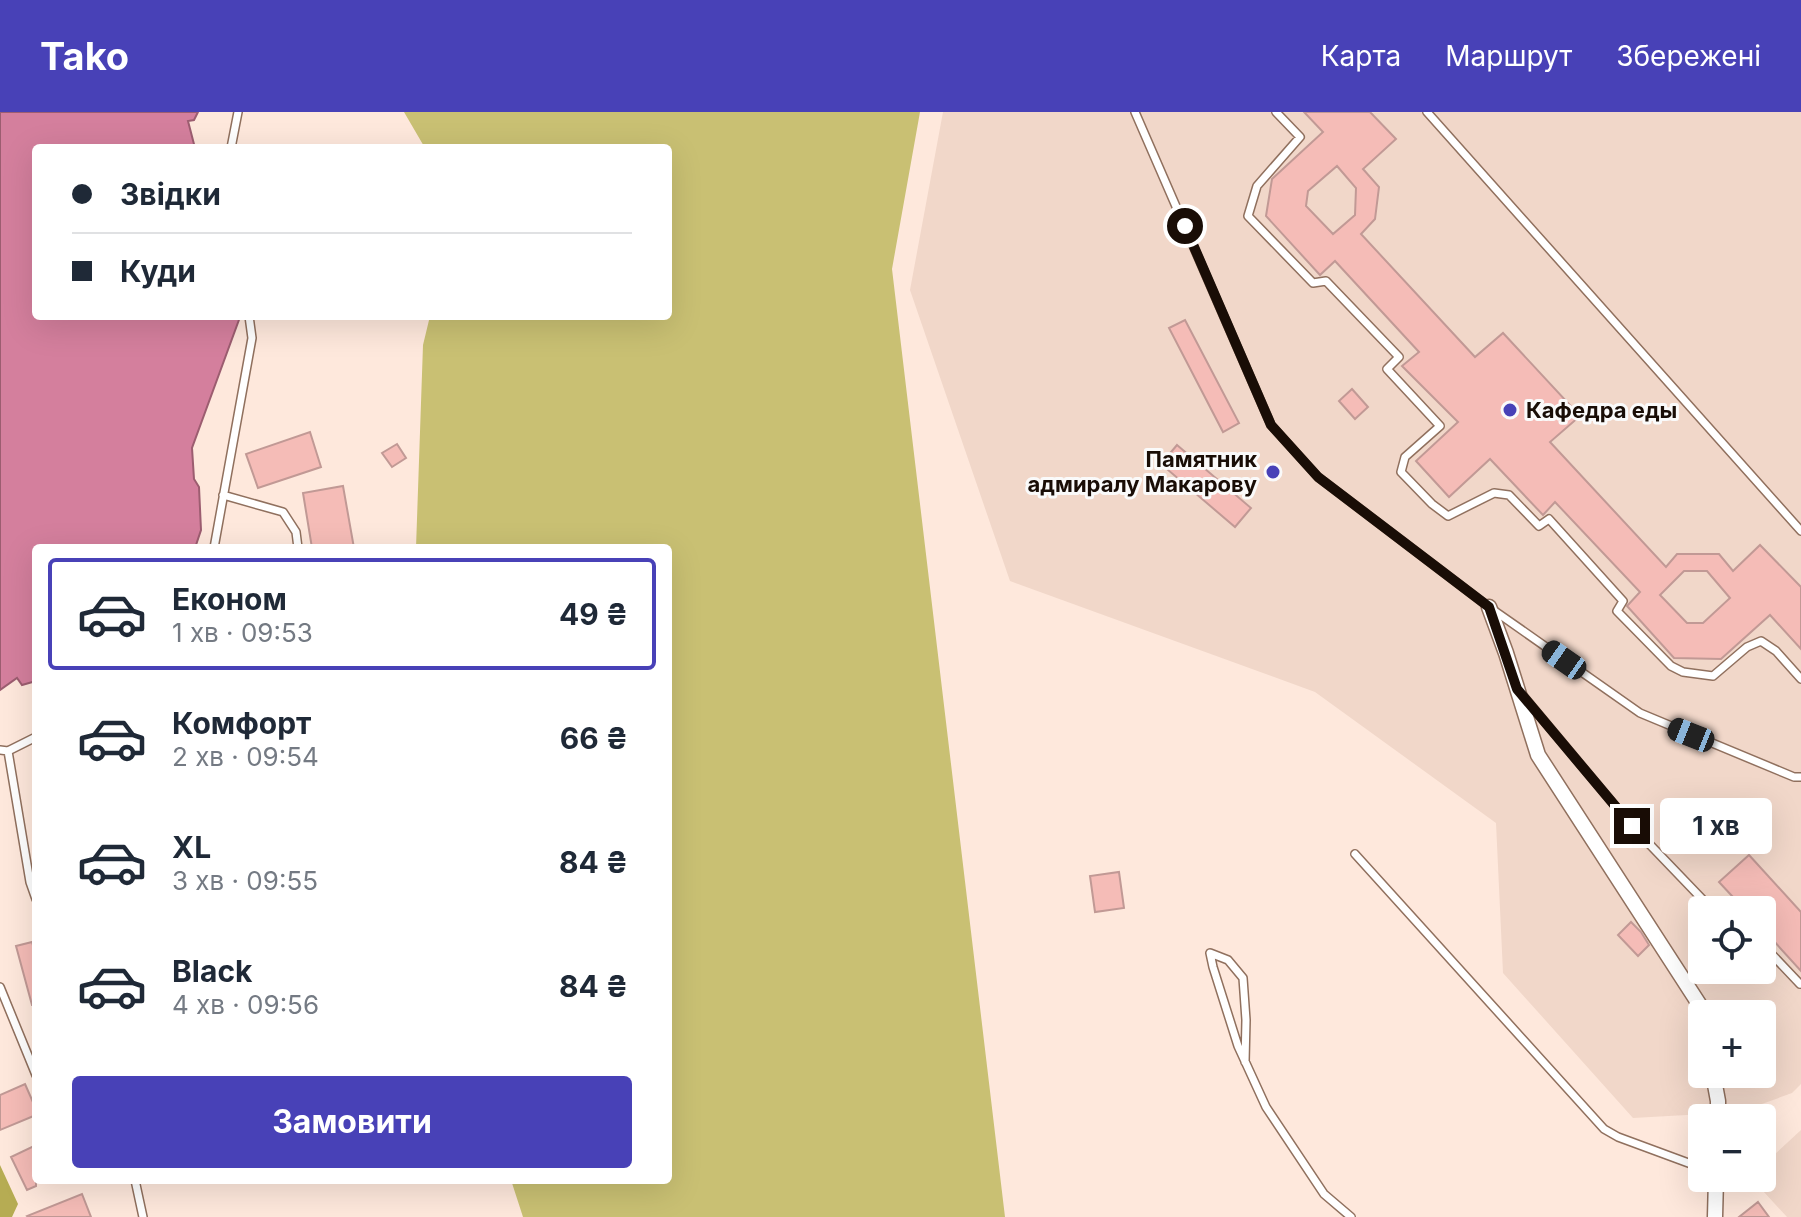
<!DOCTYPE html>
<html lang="uk">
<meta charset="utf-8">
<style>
body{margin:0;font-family:Inter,sans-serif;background:#f2f2f3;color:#1f2937;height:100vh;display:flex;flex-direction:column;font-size:30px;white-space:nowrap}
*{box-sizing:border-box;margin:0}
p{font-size:26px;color:#747a83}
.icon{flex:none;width:44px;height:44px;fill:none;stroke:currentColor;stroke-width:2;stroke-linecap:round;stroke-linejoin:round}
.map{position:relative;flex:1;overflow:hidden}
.panel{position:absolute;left:32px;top:432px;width:640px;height:640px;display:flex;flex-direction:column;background:#fff;border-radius:8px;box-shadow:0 8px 32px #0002}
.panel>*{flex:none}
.banner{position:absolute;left:32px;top:32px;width:640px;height:176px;border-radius:8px;box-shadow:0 8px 32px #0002;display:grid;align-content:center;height:176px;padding:0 40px;background:#fff}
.tools{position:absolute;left:1688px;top:784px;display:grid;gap:16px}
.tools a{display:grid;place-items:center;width:88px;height:88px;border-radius:8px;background:#fff;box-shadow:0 8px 32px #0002;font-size:40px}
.end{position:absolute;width:36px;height:36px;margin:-18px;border:10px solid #190d06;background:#fff;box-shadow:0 0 0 4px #fff}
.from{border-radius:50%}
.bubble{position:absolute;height:56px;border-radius:8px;background:#fff;box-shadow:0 8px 32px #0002;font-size:26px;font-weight:700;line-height:56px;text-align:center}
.car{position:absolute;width:24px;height:48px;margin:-24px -12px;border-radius:10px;box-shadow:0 0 6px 2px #0007;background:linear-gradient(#222 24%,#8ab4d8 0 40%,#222 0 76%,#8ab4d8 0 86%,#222 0)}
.banner b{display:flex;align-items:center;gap:28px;height:76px;font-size:30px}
.banner b+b{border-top:2px solid #e0e1e3}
.banner i{width:20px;height:20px;background:#1f2937}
ul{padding:14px 0 0;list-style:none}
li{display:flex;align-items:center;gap:24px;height:112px;margin:0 16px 12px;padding:0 24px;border:4px solid transparent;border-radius:8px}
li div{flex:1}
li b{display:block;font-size:30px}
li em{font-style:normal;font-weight:700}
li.current{border-color:#4841b7}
li>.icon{width:72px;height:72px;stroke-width:1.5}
.primary-button{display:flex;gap:16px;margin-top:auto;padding:16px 40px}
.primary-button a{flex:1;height:92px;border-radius:8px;background:#4841b7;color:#fff;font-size:32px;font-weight:700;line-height:92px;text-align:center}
header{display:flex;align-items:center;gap:48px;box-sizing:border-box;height:112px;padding:0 40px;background:#4841b7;color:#fff}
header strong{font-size:38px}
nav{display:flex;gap:44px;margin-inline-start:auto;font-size:28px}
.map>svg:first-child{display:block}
.built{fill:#f1d7c9;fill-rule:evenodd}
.green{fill:#c9c073}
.forest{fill:#b6ac53}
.water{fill:#d47f9d;stroke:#9c5d70;stroke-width:2}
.building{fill:#f5bcb7;stroke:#c19995;stroke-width:2;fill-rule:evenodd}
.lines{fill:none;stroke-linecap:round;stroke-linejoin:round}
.service-casing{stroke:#90705e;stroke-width:10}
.minor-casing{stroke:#90705e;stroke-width:17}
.service{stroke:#fff;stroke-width:7}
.minor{stroke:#fff;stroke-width:14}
.route{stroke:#190d06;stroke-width:10}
.poi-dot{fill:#4841b7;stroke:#fafafa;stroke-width:3}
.labels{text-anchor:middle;stroke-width:6;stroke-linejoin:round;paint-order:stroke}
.poi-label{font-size:22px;font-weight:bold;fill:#190d06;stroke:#fafafa;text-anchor:start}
</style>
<header>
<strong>Tako</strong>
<nav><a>Карта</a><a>Маршрут</a><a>Збережені</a></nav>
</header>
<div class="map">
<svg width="1801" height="1105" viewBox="0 0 1801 1105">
<rect width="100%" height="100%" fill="#fee8dc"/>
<path class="built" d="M943 0H1801V972L1792 981 1740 1000 1633 1006 1503 861 1496 711 1315 580 1010 469 910 178ZM1702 798H1762V858H1702ZM1702 902H1762V962H1702Z
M1801 1018V1105H1787L1751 1066H1762V1054Z"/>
<path class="green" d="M404 0H920L892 157 1005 1105H523L511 1068H668V436H416L423 233 430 204H668V36H425Z"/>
<path class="forest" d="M0 1053 18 1092 12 1105H0Z"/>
<path class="water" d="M0 0H198L194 8 188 9 195 36H36V204L240 205 192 336 194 367 199 375 201 418 195 436H36V569L22 573 17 566 0 578Z"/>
<path class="building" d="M1304 0H1370L1396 27 1363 57 1379 75 1375 107 1361 122 1475 245 1503 221 1580 304 1550 330 1666 455 1677 442H1719L1733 459 1760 433 1801 475V537L1770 503 1721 547 1674 546 1627 494 1640 480 1555 390 1543 403 1490 347 1449 385 1416 349 1458 310 1402 254 1419 240 1335 149 1320 163 1266 104 1272 67 1323 20ZM1337 54 1356 76 1355 103 1333 122 1306 94 1308 79ZM1684 459H1707L1730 486 1703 511H1687L1660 483Z
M1185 208 1239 311 1223 320 1169 216Z
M1352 277 1368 295 1355 307 1339 289Z
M310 320 321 355 258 376 246 342Z
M397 332 406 346 392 355 382 341Z
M1177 333 1251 396 1235 415 1161 352Z
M343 374 354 436H312L303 381Z
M1749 743 1801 800V859L1762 816V798H1745L1719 770Z
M1119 760 1124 796 1095 800 1090 764Z
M1631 810 1641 820 1649 833 1638 844 1618 823Z
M32 830 36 844V893H32L16 834Z
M25 972 36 997V1003L0 1018V983Z
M36 1033V1074L27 1078 11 1045Z
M82 1082 91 1105H28L27 1104Z
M1758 1090 1769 1105H1739Z"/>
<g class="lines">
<g class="service-casing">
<path id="service" d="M1135 0 1271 313 1318 365 1489 495 1640 601 1794 665H1801
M1276 0 1300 25 1257 74 1248 104 1313 171 1326 169 1399 245 1387 257 1440 314 1405 345 1401 360 1432 392 1448 404 1494 381 1509 383 1539 414 1549 407 1623 489 1617 499 1671 554 1683 560 1713 564 1747 535 1761 529 1776 539 1801 567
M1427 0 1801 419
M231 36 238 0
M223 383 283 400 296 420 298 436
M214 436 252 226 249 204
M1524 585 1632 714 1704 789 1723 798
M0 638 8 639 36 625
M8 639 30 770 36 787
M1355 742 1604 1017 1618 1025 1702 1056
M1762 832 1800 872
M0 875 36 963
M1245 950 1246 908 1243 866 1228 848 1210 841 1213 855 1238 934 1266 995 1324 1082 1351 1105
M135 1068 143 1105"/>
</g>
<g class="minor-casing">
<path id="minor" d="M1489 495 1506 541 1538 643 1701 895 1702 902
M1713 962 1718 989V1006
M1715 1105 1716 1066"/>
</g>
<use href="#service" class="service"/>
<use href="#minor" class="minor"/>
</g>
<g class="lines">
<path class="route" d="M1185 114 1271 313 1318 365 1489 495 1517 577 1632 714"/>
</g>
<g class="poi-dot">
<circle cx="1510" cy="298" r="8"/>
<circle cx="1273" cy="360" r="8"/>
</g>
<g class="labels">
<g class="poi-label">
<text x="1526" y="306">Кафедра еды</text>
<text x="1257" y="355" text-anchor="end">Памятник<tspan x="1257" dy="25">адмиралу Макарову</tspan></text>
</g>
</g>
</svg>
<div class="tools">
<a><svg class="icon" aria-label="locate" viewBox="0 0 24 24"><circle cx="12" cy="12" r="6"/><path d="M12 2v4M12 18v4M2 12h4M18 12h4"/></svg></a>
<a>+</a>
<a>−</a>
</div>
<i class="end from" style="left:1185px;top:114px"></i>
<i class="end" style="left:1632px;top:714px"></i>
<div class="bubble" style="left:1660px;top:686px;width:112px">1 хв</div>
<i class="car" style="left:1564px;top:548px;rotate:305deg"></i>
<i class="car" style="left:1691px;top:623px;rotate:292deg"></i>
<div class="banner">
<b><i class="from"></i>Звідки</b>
<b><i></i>Куди</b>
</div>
<section class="panel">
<ul>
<li class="current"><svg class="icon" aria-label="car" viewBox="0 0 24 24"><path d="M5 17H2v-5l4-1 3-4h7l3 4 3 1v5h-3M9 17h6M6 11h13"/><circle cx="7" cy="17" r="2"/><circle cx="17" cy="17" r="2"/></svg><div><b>Економ</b><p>1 хв · 09:53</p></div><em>49 ₴</em></li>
<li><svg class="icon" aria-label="car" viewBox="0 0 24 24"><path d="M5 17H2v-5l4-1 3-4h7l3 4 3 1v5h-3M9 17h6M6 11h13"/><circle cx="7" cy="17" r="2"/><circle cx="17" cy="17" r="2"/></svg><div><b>Комфорт</b><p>2 хв · 09:54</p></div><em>66 ₴</em></li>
<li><svg class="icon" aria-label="car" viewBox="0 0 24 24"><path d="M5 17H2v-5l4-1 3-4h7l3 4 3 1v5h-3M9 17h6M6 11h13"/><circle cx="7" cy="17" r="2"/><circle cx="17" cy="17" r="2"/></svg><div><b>XL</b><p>3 хв · 09:55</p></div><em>84 ₴</em></li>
<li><svg class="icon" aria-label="car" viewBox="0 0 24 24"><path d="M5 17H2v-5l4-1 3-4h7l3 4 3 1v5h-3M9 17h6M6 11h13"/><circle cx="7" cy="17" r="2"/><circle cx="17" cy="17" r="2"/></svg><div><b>Black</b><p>4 хв · 09:56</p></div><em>84 ₴</em></li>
</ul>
<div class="primary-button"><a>Замовити</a></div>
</section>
</div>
